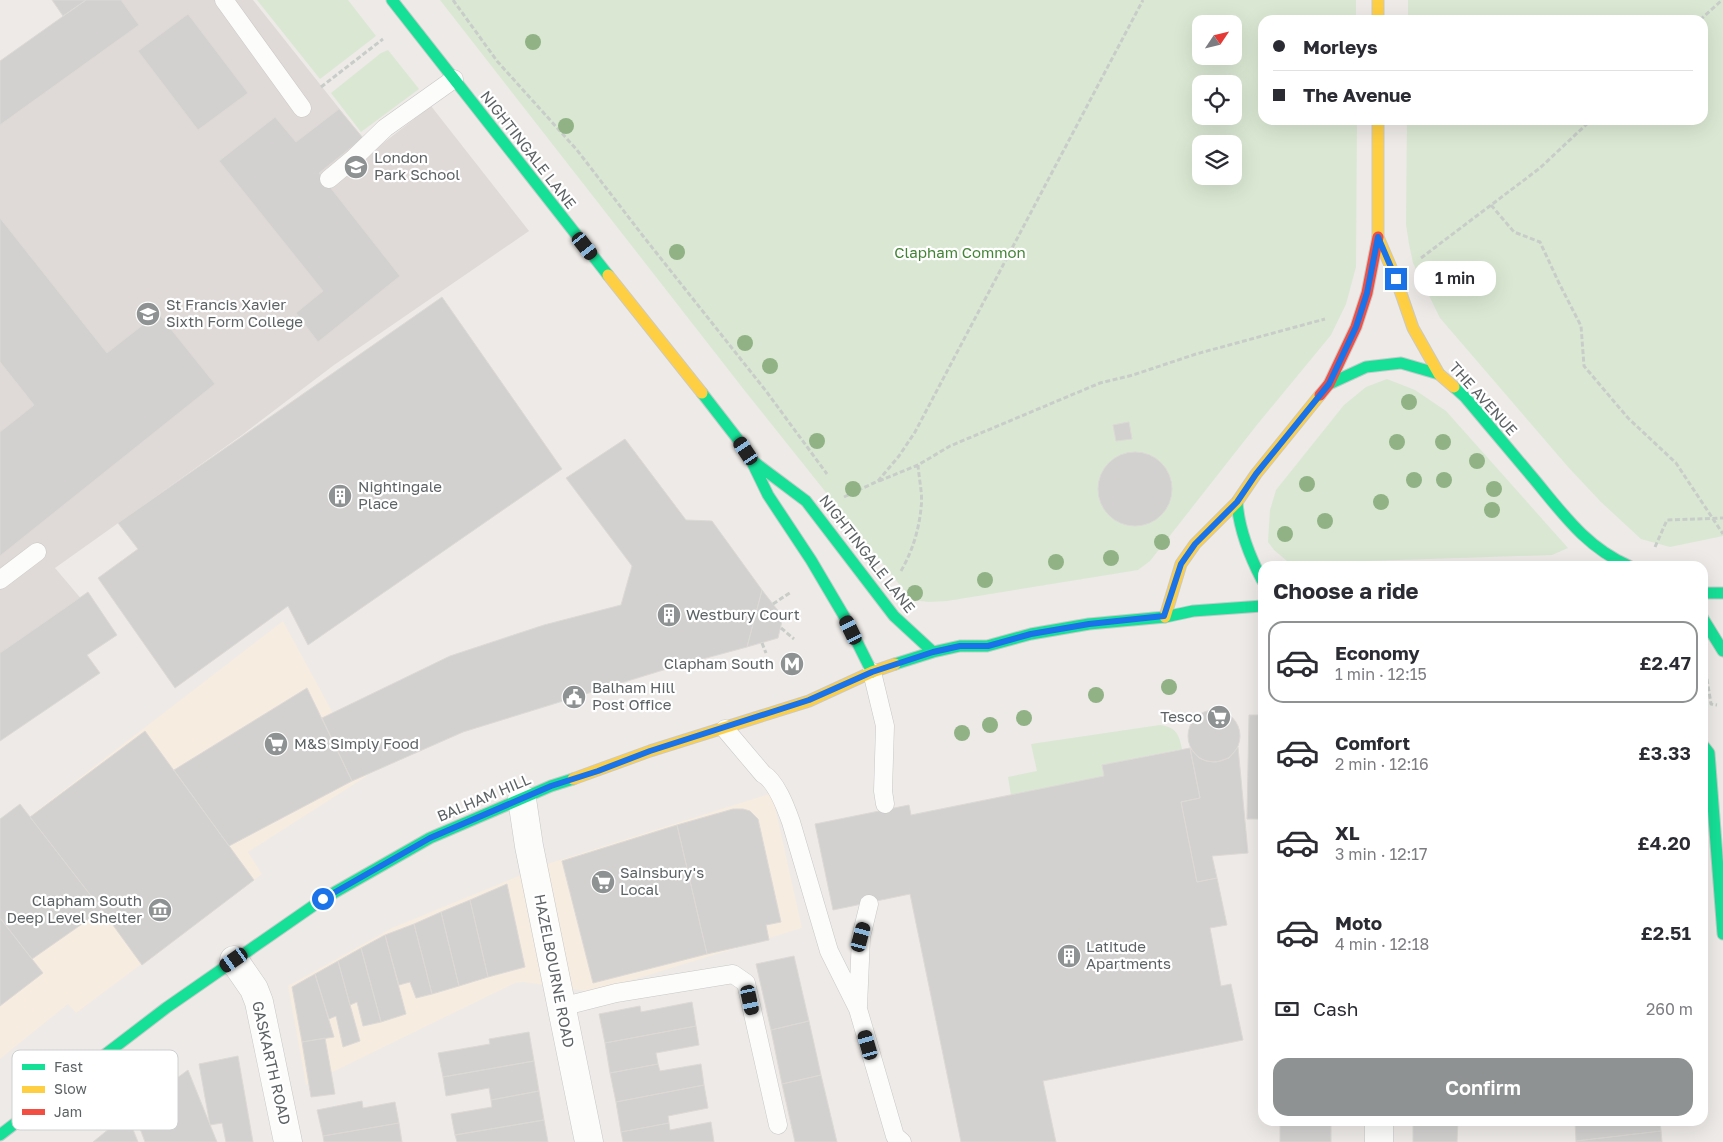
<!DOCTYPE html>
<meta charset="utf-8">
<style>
body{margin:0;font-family:"Golos Text",sans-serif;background:#f7f7f7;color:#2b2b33;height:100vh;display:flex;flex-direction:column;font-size:19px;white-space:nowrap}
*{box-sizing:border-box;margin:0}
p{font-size:16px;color:#7c7c81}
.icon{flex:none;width:28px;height:28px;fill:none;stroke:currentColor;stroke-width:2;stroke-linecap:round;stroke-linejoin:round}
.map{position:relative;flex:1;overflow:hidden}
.sheet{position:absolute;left:1258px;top:561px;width:450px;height:565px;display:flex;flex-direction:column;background:#fff;border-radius:15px;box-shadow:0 5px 20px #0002}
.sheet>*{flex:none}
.top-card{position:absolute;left:1258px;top:15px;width:450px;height:110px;border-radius:15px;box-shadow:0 5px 20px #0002;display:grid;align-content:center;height:110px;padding:0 15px;background:#fff}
.needle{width:32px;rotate:55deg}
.controls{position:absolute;left:1192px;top:15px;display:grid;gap:10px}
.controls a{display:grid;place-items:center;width:50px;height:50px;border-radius:10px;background:#fff;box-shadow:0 5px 20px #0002;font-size:25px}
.end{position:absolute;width:22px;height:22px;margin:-11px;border:6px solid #1a73e8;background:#fff;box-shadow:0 0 0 2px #fff}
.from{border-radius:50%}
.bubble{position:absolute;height:35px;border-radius:15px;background:#fff;box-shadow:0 5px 20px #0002;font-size:16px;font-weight:600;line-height:35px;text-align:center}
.car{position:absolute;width:15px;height:30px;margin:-15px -8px;border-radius:6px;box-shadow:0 0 4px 1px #0007;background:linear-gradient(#222 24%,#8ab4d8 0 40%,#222 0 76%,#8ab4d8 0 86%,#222 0)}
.top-card b{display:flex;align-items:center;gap:18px;height:48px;font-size:19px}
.top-card b+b{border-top:1px solid #e1e1e2}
.top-card i{width:12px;height:12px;background:#2b2b33}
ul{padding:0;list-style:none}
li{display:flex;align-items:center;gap:15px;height:82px;margin:0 10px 8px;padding:0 5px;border:2px solid transparent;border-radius:15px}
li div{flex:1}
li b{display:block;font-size:19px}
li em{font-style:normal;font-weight:600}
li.on{border-color:#8f9292}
li>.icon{width:45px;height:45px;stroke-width:1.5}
h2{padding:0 15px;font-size:22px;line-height:60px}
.pay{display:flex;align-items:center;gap:12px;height:55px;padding:0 15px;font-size:19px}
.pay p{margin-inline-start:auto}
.action{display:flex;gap:10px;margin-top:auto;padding:10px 15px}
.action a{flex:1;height:58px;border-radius:15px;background:#8f9292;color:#fff;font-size:20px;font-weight:600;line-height:58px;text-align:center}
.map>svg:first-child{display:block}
.commercial{fill:#f6ece0}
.education{fill:#dfdad7}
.green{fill:#dae8d3;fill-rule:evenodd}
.building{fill:#d3d1d0;stroke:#dcd9d6}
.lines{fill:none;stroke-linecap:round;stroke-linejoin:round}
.lane-casing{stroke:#c9c8c8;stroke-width:19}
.street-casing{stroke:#c9c8c8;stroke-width:29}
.fast-casing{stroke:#c9c9c9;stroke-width:13}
.slow-casing{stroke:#c9c9c9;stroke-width:13}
.jam-casing{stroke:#c9c9c9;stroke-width:13}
.path{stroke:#c8cdc9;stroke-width:3;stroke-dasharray:5 2.5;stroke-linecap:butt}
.lane{stroke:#fcfcfb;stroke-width:18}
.street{stroke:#fcfcfb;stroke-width:28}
.fast{stroke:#16e098;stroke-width:11}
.slow{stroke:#ffcf43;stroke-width:11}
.jam{stroke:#f24e42;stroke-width:11}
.tree{fill:#90b285}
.route{stroke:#1a73e8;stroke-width:6}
.labels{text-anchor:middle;stroke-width:4.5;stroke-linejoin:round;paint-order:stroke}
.street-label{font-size:15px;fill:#5d6365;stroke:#fff}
.poi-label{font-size:15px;fill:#5d6365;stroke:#fff;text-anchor:start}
.park-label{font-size:15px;fill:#438435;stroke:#fff}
.key{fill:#fff;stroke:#ced0d1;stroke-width:1}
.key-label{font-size:14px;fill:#5d6365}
</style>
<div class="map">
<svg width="1723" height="1142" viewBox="0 0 1723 1142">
<rect width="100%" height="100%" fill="#edeae7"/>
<path class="commercial" d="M283 621 367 776 248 852 262 874 76 1013 68 1004 0 1059V819L20 804 30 816Z
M772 793 802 928 593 992 523 982 515 983 306 1085 288 986 392 928 550 863Z"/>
<path class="education" d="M102 0H253L373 151 431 106 529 231 334 365 242 435 55 568 83 601 0 656V73Z"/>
<path class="green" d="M257 0H348L376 36 320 79Z
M440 0H1356V20H1262V120H1357L1356 267 1346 304 1331 335 1256 426 1150 561 1138 570 947 601C922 602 915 605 899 584L745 391ZM1201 24H1234V56H1201ZM1201 84H1234V116H1201ZM1201 144H1234V176H1201Z
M1408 0H1723V536L1670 547 1641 539 1601 502 1569 468 1440 318 1413 263 1409 244 1406 224 1407 120H1702V20H1408Z
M388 50 419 89 361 132 331 93 381 53Z
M1387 379 1415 390 1446 411 1568 548 1552 555 1305 563 1287 561 1274 550 1268 542 1270 510 1276 490 1344 405 1366 387Z
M1160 725C1176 727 1179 734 1182 749L1102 765 1104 776 1011 795 1008 777 1037 771 1031 744Z"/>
<path class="building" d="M52 0H86L63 16Z
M86 0H121L139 25 0 125V61Z
M188 14 248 93 198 130 138 51Z
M339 109 363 138 319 173 400 276 318 342 296 313 323 291 219 161 275 117 296 142Z
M0 218 107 353 158 313 215 384 0 556V432L34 405 0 362Z
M442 297 562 469 308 645 288 606 175 688 98 578 138 549 118 523Z
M1129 422 1132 439 1116 441 1113 425Z
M625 439 686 520 712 521 762 590 747 647 673 667 463 732 352 781 322 718 450 656 544 625 621 605 632 566 566 478Z
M1098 489a37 37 0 1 1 74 0a37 37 0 1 1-74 0Z
M762 590 783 617 778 638 747 647Z
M88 592 117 635 87 655 100 673 0 741V653Z
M307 688 352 781 229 846 174 770Z
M1188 736a26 26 0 1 1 52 0a26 26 0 1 1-52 0Z
M1249 715H1262V819H1247Z
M145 731 254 880 142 965 102 910 30 817Z
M1238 747 1248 853 1212 856 1217 878 1197 882 1181 802 1200 798 1190 748 1199 758 1206 761 1216 762 1229 758Z
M1190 748 1200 798 1181 802 1197 882 1217 878 1227 925 1210 928 1221 986 1231 984 1243 1040 1043 1081 1056 1142H961L910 894 833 910 815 824 909 805 911 815 1104 776 1102 765Z
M20 804 102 910 32 959 0 918V819Z
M733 809H743L750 811 758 819 781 922 766 925 769 940 707 954 677 825Z
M677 825 707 954 593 983 562 861Z
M507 884 525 967 488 977 470 900Z
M470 900 488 977 459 986 441 912Z
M441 912 459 986 432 994 414 924Z
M0 918 43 973 0 1006Z
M414 924 432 994 416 998 410 982 399 985 385 935Z
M385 935 406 1014 381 1022 361 948Z
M361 948 381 1022 363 1026 357 1002 350 1005 338 961Z
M794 956 809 1021 771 1030 756 964Z
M338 961 360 1041 343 1047 336 1016 329 1019 315 974Z
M315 974 334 1037 302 1042 292 987Z
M692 1002 696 1026 605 1043 599 1014 640 1006 641 1012Z
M809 1021 821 1075 782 1084 771 1030Z
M696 1026 699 1045 656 1053 658 1064 610 1073 605 1043Z
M529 1032 534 1061 443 1077 438 1053 490 1044 489 1039Z
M325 1038 335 1094 311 1097 302 1042Z
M238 1056 253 1142H226L222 1123 210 1125 199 1064Z
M534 1061 539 1091 491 1100 489 1088 446 1096 443 1077Z
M658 1064 660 1071 701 1064 704 1085 616 1102 610 1073Z
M188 1070 217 1142H145L133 1110Z
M821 1075 837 1142H795L782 1084Z
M704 1085 708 1108 668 1116 669 1123 621 1132 616 1102Z
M539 1091 544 1120 455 1135 451 1114 492 1107 491 1100Z
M362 1101 363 1108 395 1102 399 1123 323 1136 317 1110Z
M127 1114 138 1142H93Z
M544 1120 548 1142H457L455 1135Z
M1280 1121H1331V1142H1280Z
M1413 1121H1458L1457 1142H1413Z
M1575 1121H1660L1661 1131 1576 1141Z
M711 1122 714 1142H623L621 1132 669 1123 670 1130Z
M399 1123 402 1142H324L323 1136Z
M1661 1131 1662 1142H1576V1141Z"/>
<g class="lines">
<g class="lane-casing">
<path id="lane" d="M224 0 302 108
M329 179 353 159 385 128 454 79
M0 580 37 552
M872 672 885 726 883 791 885 804
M725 729 763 774C776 781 786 808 791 822L829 951 858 1009 895 1136 902 1142
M858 1006 861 937 869 904
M561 1007 616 993 733 974 746 983 778 1125"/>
</g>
<g class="street-casing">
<path id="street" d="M522 799 529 846 589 1142
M234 960 254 989 259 1002 288 1142
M1379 1121V1142"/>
</g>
<g class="fast-casing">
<path id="fast" d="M392 0 608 275
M1329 384 1366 367 1401 363 1439 374
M1454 387 1465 397C1488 424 1511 452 1534 479 1563 514 1586 547 1629 566
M702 393 740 442 751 460 768 495 811 560 844 616 872 672
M754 462 806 501 894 616 933 652
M1237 502C1239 530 1249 555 1262 580
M1702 593H1723
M1702 617 1723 651
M895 664 933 652 960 646H987L1031 634 1089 624 1165 617 1193 611 1262 606
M1702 744 1709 753 1723 934
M0 1135 166 1008 323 899 430 838 551 786 573 779"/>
</g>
<g class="slow-casing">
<path id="slow" d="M1378 0V20
M1378 120V237L1396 279 1413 328 1439 374 1454 387
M608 275 702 393
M1165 617 1181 564 1195 544 1237 502 1256 474 1320 395
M573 779 650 751 809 701 872 672 895 664"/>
</g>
<g class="jam-casing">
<path id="jam" d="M1320 395 1329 384 1356 327 1367 293 1378 237"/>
</g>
<path class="path" d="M453 0 497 61 577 150 643 236 766 391 827 474
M1700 20 1722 0
M321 87 383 39
M1491 205 1514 232 1540 242 1559 283 1581 326 1584 366 1628 418 1676 463 1723 534
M1421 258 1540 168 1591 120
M879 481 918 465 950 446 1100 383 1133 375 1196 354 1325 319
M844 497 878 481 899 456 915 432 1143 0
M1655 547 1667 520 1723 518
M901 571C912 552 919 530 921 508 923 495 919 479 918 465
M773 604 791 592
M781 628 794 639
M762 643 766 653
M1707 679 1711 704 1717 705"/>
<use href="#lane" class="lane"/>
<use href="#street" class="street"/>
<use href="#fast" class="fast"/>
<use href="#slow" class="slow"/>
<use href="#jam" class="jam"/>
</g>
<g class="tree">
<circle cx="533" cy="42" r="8"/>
<circle cx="566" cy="126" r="8"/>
<circle cx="677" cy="252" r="8"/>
<circle cx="745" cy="343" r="8"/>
<circle cx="770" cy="366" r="8"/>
<circle cx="1409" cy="402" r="8"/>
<circle cx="817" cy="441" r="8"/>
<circle cx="1397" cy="442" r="8"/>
<circle cx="1443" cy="442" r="8"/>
<circle cx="1477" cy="461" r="8"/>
<circle cx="1414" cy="480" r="8"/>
<circle cx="1444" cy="480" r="8"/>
<circle cx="1307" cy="484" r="8"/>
<circle cx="853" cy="489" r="8"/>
<circle cx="1494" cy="489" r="8"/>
<circle cx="1381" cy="502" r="8"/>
<circle cx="1492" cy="510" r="8"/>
<circle cx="1325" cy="521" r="8"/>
<circle cx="1285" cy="534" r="8"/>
<circle cx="1162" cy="542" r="8"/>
<circle cx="1111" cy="558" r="8"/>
<circle cx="1056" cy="562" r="8"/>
<circle cx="985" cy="580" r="8"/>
<circle cx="915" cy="593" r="8"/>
<circle cx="1169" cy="687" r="8"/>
<circle cx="1096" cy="695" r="8"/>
<circle cx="1024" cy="718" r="8"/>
<circle cx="990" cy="725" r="8"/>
<circle cx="962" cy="733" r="8"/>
</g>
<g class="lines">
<path class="route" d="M323 899 430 838 551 786 598 771 650 751 809 700 872 672 933 652 960 646H988L1031 634 1089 624 1164 616 1181 564 1195 544 1237 502 1256 474 1329 384 1356 327 1367 293 1378 237 1396 279"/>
</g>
<defs>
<g id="school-disc" transform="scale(1.25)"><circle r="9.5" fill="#8f9292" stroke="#fff"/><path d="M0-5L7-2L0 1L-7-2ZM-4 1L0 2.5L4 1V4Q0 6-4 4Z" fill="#fff"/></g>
<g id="university-disc" transform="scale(1.25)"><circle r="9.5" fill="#8f9292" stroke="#fff"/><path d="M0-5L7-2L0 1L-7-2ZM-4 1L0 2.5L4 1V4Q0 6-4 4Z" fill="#fff"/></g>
<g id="building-disc" transform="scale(1.25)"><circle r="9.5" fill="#8f9292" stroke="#fff"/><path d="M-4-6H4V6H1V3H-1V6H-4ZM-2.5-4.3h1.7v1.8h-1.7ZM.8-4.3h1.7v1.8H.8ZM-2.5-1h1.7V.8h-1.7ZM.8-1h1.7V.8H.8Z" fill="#fff"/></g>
<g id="metro-disc" transform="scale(1.25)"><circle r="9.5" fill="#8f9292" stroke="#fff"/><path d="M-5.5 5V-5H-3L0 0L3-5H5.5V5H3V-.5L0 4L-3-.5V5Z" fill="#fff"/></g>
<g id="civic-disc" transform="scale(1.25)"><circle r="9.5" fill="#8f9292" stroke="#fff"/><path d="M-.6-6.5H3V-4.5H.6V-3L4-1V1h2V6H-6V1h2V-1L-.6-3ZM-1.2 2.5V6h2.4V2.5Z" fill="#fff"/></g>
<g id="supermarket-disc" transform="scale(1.25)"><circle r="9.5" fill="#8f9292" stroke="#fff"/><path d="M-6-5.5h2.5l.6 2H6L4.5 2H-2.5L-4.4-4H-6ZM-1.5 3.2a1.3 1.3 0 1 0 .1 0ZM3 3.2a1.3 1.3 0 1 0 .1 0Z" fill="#fff"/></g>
<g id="museum-disc" transform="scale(1.25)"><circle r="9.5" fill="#8f9292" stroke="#fff"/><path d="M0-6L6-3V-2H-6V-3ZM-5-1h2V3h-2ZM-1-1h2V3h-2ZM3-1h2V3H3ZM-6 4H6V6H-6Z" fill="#fff"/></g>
</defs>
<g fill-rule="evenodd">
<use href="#school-disc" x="356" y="167"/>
<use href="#university-disc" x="148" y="314"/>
<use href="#building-disc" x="340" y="496"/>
<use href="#building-disc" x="669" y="615"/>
<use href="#metro-disc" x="792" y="664"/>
<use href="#civic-disc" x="574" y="697"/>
<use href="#supermarket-disc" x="1219" y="717"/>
<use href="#supermarket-disc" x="276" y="744"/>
<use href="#supermarket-disc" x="603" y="882"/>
<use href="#museum-disc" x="160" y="910"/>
<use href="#building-disc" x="1069" y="956"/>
</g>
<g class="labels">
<g class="street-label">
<text transform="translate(528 150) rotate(52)" y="5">NIGHTINGALE LANE</text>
<text transform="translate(1483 399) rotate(48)" y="5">THE AVENUE</text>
<text transform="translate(867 554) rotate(52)" y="5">NIGHTINGALE LANE</text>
<text transform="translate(484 798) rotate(-23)" y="5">BALHAM HILL</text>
<text transform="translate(554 971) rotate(79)" y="5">HAZELBOURNE ROAD</text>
<text transform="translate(271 1063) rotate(77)" y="5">GASKARTH ROAD</text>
</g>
<g class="poi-label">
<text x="374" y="163">London<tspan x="374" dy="17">Park School</tspan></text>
<text x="166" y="310">St Francis Xavier<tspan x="166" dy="17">Sixth Form College</tspan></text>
<text x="358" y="492">Nightingale<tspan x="358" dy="17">Place</tspan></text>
<text x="686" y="620">Westbury Court</text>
<text x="774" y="669" text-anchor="end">Clapham South</text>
<text x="592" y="693">Balham Hill<tspan x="592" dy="17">Post Office</tspan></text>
<text x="1202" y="722" text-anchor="end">Tesco</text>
<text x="294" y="749">M&amp;S Simply Food</text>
<text x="620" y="878">Sainsbury's<tspan x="620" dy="17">Local</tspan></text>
<text x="142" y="906" text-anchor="end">Clapham South<tspan x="142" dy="17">Deep Level Shelter</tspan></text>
<text x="1086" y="952">Latitude<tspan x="1086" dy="17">Apartments</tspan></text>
</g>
<g class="park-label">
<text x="960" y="258">Clapham Common</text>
</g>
</g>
<rect x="12" y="1050" width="166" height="80" rx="8" class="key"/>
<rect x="22" y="1064" width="23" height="6" fill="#16e098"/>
<rect x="22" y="1086" width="23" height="7" fill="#ffcf43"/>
<rect x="22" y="1109" width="23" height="6" fill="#f24e42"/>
<g class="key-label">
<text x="54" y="1072">Fast</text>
<text x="54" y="1094">Slow</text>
<text x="54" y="1117">Jam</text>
</g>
</svg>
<div class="controls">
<a><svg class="needle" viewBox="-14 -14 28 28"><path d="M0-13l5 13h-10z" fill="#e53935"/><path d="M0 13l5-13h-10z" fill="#7c7c81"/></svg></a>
<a><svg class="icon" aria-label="locate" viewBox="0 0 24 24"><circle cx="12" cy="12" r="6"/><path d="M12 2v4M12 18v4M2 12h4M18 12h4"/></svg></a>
<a><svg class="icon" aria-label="layers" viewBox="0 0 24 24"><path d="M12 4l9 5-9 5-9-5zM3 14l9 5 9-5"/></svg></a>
</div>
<i class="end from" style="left:323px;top:899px"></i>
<i class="end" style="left:1396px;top:279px"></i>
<div class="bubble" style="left:1414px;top:261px;width:82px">1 min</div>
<i class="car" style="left:585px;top:246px;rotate:142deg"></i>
<i class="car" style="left:746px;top:451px;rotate:326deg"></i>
<i class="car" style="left:851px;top:630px;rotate:334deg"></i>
<i class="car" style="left:861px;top:937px;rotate:15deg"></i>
<i class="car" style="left:234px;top:960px;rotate:235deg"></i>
<i class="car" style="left:750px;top:1000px;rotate:168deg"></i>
<i class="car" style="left:868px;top:1045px;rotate:344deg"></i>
<div class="top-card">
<b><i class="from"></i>Morleys</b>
<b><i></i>The Avenue</b>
</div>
<section class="sheet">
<h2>Choose a ride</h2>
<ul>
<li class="on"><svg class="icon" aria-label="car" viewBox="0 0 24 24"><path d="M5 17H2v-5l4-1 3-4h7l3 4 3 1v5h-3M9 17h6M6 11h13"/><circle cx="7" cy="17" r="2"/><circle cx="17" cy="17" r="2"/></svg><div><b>Economy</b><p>1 min · 12:15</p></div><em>£2.47</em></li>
<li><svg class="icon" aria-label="car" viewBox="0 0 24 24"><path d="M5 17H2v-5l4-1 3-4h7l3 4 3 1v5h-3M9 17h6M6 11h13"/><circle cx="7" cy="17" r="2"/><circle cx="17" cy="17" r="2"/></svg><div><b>Comfort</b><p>2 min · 12:16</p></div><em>£3.33</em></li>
<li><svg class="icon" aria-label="car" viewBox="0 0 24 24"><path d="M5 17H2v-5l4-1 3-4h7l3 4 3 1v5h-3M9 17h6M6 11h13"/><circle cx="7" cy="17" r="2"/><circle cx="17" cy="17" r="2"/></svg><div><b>XL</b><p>3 min · 12:17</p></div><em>£4.20</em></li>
<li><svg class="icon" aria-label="car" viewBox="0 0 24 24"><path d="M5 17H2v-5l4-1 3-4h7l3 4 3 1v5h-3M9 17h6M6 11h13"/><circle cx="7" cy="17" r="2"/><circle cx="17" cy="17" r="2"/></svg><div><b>Moto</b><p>4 min · 12:18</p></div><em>£2.51</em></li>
</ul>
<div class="pay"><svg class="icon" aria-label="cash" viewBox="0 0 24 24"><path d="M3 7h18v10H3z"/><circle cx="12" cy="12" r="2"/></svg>Cash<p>260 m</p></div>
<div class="action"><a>Confirm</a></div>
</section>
</div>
